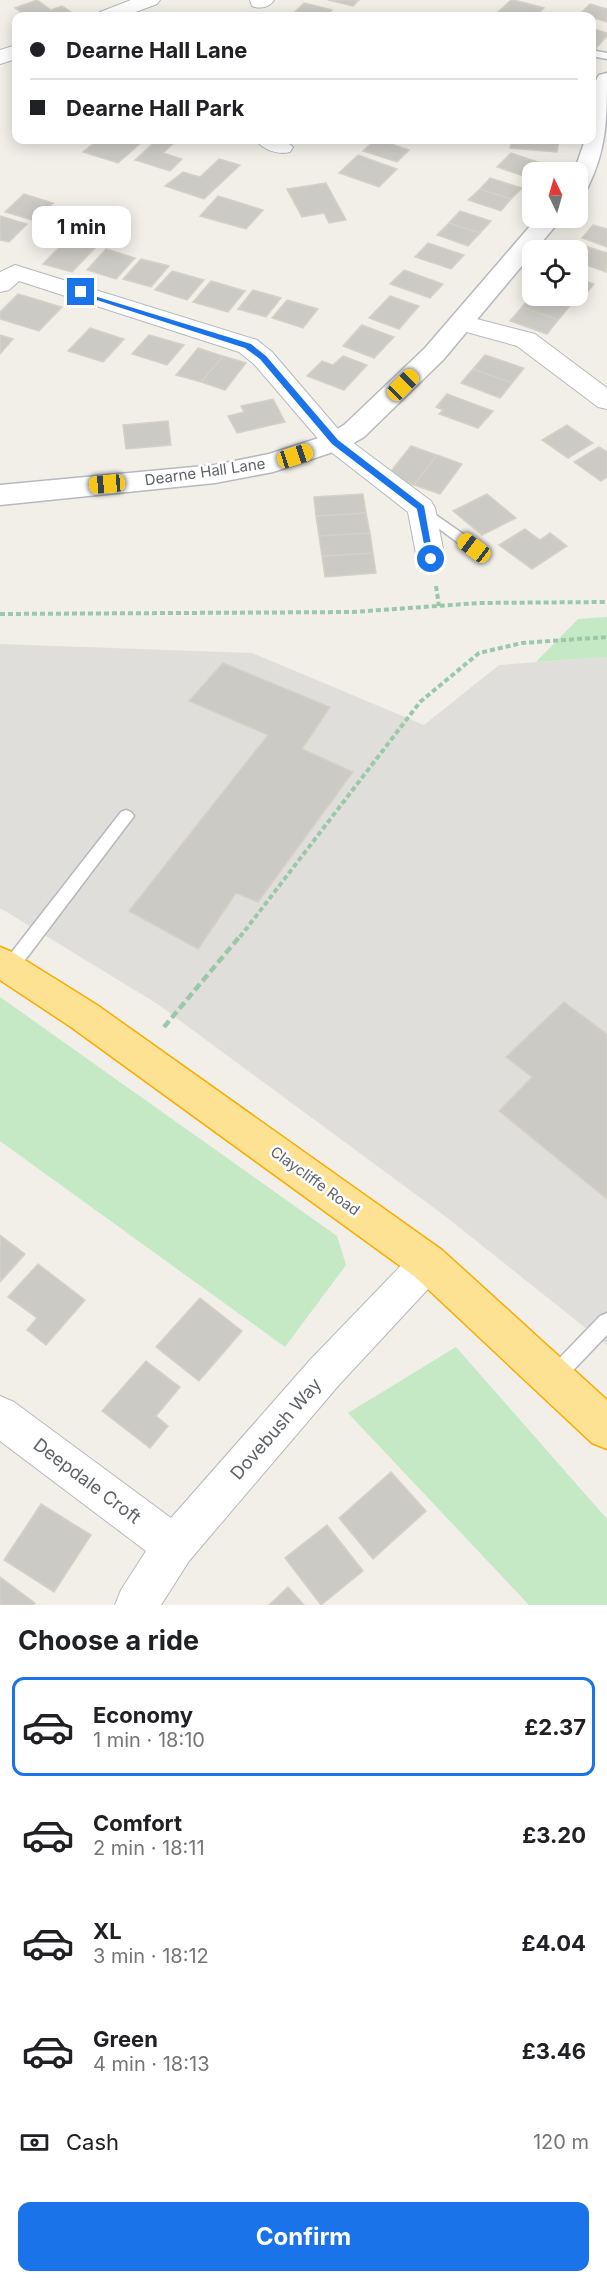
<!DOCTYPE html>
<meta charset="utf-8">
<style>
body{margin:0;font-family:Inter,sans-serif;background:#f2f2f2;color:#202124;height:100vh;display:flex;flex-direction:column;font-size:22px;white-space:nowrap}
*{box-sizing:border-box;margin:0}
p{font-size:20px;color:#757577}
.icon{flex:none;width:33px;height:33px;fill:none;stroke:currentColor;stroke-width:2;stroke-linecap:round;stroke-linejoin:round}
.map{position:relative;height:1605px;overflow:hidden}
.side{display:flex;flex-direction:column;background:#fff;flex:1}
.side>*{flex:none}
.banner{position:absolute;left:12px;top:12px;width:584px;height:132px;border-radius:12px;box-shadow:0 3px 15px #0003;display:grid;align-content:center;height:132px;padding:0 18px;background:#fff}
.needle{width:39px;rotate:355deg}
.buttons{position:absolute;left:522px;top:162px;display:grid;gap:12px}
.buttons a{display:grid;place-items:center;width:66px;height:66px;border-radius:12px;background:#fff;box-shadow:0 3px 15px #0003;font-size:30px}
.end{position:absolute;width:27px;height:27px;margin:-14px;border:8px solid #1a73e8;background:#fff;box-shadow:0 0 0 3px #fff}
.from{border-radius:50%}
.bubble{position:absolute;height:42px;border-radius:12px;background:#fff;box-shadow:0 3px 15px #0003;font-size:20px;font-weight:700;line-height:42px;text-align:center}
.car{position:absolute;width:18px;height:36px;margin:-18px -9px;border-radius:8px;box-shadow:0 0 4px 2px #0007;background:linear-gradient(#f5c518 24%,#345 0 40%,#f5c518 0 76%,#345 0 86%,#f5c518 0)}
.banner b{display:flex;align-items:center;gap:21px;height:57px;font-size:22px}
.banner b+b{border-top:2px solid #e0e0e0}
.banner i{width:15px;height:15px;background:#202124}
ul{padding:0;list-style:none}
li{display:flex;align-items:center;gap:18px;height:99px;margin:0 12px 9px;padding:0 6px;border:3px solid transparent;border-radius:12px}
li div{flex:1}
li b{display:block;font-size:22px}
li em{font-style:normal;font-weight:700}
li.on{border-color:#1a73e8}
li>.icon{width:54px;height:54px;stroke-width:1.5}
h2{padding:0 18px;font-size:27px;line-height:72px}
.pay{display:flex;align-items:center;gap:15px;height:66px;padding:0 18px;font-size:22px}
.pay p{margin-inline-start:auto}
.button{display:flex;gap:12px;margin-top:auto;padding:12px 18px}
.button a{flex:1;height:69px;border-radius:12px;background:#1a73e8;color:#fff;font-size:24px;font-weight:700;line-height:69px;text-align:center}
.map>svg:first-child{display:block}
.industrial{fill:#e0deda}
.green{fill:#c5e8c5}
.building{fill:#cccac5;stroke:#d6d1c6;stroke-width:1.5}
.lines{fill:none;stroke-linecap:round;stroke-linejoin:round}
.lane-casing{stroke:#b5b8bc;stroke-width:3}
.street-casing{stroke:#b5b8bc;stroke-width:2}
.secondary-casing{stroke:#b6babf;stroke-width:3}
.highway-casing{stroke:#f9ab00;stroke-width:3}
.path-far1{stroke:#9cc7a9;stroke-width:4;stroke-dasharray:5 3;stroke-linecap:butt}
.path{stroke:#9cc7a9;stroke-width:4.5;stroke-dasharray:8 4;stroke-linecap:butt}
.lane{fill:#fff;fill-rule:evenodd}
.street{fill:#fff;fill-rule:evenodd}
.secondary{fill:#fff;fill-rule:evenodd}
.highway{fill:#fde293;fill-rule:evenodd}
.route{fill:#1a73e8}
.labels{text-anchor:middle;stroke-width:5;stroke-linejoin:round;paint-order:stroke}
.street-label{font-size:15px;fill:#5f6368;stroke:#fff}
.near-street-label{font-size:18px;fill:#5f6368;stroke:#fff}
</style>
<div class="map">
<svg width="607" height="1605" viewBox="0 0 607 1605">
<rect width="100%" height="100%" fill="#f1efe8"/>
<path class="industrial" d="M0 644 252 653 424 725 499 665 607 657V1345L441 1213 156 1003 0 908Z"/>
<path class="green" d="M607 617V657L536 662 578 619Z
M0 997 337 1236 346 1265 285 1347 0 1141Z
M456 1347 607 1519V1605H529L348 1413Z"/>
<path class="building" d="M37 0 51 10 62 6 74 14 67 16H27L15 8Z
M328 0H359L353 6Z
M511 0H514L544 8 536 16 496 14Z
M304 3 332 10 326 16 295 12Z
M590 4 607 9V22L580 14Z
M591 28 607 33V36L595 49 591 48Z
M98 140H144L118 163 83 152Z
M157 140H177L163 153 182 159 170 171 135 160Z
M375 140H379L409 150 397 162 363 151Z
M512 140H559L557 152 510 148Z
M511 153 547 165 540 172H532V179L497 167Z
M358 155 397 169 379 187 339 173Z
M219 159 240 165 204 199 165 186 183 172 200 177Z
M490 178 522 188 511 199 480 189Z
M326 183 346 220 329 223 324 213 302 217 287 189Z
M480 189 511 199 501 211 468 200Z
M24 194 53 203 35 221 5 212Z
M218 196 263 210 246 229 200 216Z
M460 211 491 221 480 233 449 223Z
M0 216 27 224 9 242 0 240Z
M449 223 480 233 468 246 437 235Z
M593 225 607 229V247L582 238Z
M67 239 95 248 72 272 43 264Z
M428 243 464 255 451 269 415 257Z
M576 243 607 253 606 272 578 262V250H569Z
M106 249 135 258 116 279 87 270Z
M141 259 169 266 151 287 123 279Z
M404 270 443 284 430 298 390 284Z
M172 271 204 280 187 300 155 290Z
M578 279 594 284 581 300 568 296H578Z
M211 281 245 291 228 312 193 302Z
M253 290 281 298 266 317 238 309Z
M18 294 62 307 39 331 0 319V312Z
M532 295V296L569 307 558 320 522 307Z
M390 296 419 306 399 329 369 318Z
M287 300 318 309 303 328 272 318Z
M522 307 558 320 547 334 510 321Z
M362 325 394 337 374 358 343 346Z
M90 328 124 339 103 362 68 351Z
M0 335 13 339 0 354Z
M149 335 184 345 167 365 132 354Z
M198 348 223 356 201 382 176 375Z
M485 355 524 368 512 383 473 369Z
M223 356 246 363 225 390 201 382Z
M343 356 367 365 344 390 307 376 322 361 333 365Z
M473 369 512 383 500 398 461 383Z
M447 394 493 411 478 428 439 414 443 410 436 407Z
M273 399 285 422 237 433 228 416 244 412 241 406Z
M168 421 171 445 126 449 123 425Z
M567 425 593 443 568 458 542 440Z
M411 446 437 455 414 485 388 475Z
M599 447 607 452V477L601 481 574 462Z
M437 455 462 464 440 494 414 485Z
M363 494 366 513 316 516 314 497Z
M487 494 516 518 482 535 453 511Z
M366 513 370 533 319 536 316 516Z
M525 529 540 540 550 533 567 546 532 569 499 545Z
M370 533 373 553 322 556 319 536Z
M373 553 376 573 325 577 322 556Z
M223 663 330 707 302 749 353 772 258 902 236 893 198 949 129 911 268 735 189 701Z
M564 1002 607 1034V1199L499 1111 532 1077 506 1057Z
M0 1235 25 1254 0 1282Z
M38 1264 85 1300 46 1345 27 1330 37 1318 8 1297Z
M200 1298 242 1331 199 1381 156 1347Z
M146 1361 180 1387 156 1416 168 1426 150 1448 102 1411Z
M391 1472 426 1511 373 1559 339 1518Z
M41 1504 91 1535 54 1592 4 1560Z
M327 1525 363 1571 321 1605 285 1558Z
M0 1577 35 1603 33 1605H0Z
M288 1587 304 1605H269Z"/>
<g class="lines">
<g class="lane-casing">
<path id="lane" d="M591 50 607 53V59L591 56Z
M423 506 479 545 481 548 479 551H469L418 513 416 510 418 507Z
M126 810 131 812 134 816 131 820 16 972 10 974 4 972 2 967 4 962 121 812Z
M607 1313V1335L560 1384 553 1387 546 1384 544 1378 546 1372 600 1316Z"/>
</g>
<g class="street-casing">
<path id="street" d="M131 0H160L157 4 125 16H97L100 12Z
M250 0H274C269 8 260 9 252 6Z
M16 45V59L0 64V50Z
M256 140H284L293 147 290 152C278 155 263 150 256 140Z
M15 265 257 340 272 352 344 436 431 501 435 508 445 559 441 566 431 569 421 566 417 559 408 512 326 448 254 364 239 352 19 281 9 290 0 292V272Z
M461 315 535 334 607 388V409L598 407 517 346 452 328 449 323 452 318Z
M428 1245 441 1251 447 1263 441 1275 338 1386 189 1561 161 1605H115L121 1590 146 1551 0 1441V1396L14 1402 171 1518 310 1360 415 1251Z"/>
</g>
<g class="secondary-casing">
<path id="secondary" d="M607 73C607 119 607 149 587 189L578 191V172H574L585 140H591C591 119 587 93 599 75Z
M537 218H562L443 360 364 437 345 448 273 472 215 483 0 505V485L215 465 269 454 325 436 344 425 425 348Z"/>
</g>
<g class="highway-casing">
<path id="highway" d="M0 947 12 952 97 1005 442 1250 607 1400V1449L592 1443 414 1276 71 1027 0 980Z"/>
</g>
<path class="path-far1" d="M436 586 439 606
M0 614 353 612 479 603 607 602
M240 937 420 702 479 653 522 643 607 637"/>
<path class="path" d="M164 1027 241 935"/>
<use href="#lane" class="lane"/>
<use href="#street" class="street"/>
<use href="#secondary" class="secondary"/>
<use href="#highway" class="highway"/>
</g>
<path class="route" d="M78 291 251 344 266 356 338 440 424 506 434 561 427 559 417 509 332 444 260 359 245 348 78 294Z"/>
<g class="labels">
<g class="street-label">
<text transform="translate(205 472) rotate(-8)" y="5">Dearne Hall Lane</text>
<text transform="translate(315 1181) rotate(36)" y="5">Claycliffe Road</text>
</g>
<g class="near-street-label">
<text transform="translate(276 1429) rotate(-49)" y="6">Dovebush Way</text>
<text transform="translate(87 1481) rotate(37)" y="6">Deepdale Croft</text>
</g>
</g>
</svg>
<div class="buttons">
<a><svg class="needle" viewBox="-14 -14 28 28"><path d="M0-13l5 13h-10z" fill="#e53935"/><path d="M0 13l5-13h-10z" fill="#757577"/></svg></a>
<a><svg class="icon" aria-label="locate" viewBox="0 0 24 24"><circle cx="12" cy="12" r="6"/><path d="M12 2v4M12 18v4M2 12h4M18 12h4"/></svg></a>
</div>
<i class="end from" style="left:431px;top:559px"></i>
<i class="end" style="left:81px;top:292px"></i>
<div class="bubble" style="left:32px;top:206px;width:99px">1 min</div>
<i class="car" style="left:403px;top:385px;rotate:45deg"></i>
<i class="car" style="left:295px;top:456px;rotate:72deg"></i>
<i class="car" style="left:107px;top:484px;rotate:265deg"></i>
<i class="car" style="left:474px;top:548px;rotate:307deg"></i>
<div class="banner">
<b><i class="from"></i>Dearne Hall Lane</b>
<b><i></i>Dearne Hall Park</b>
</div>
</div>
<section class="side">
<h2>Choose a ride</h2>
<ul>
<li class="on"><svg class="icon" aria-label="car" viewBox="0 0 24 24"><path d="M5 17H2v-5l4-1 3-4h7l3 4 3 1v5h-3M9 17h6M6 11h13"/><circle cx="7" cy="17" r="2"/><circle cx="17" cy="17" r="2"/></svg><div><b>Economy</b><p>1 min · 18:10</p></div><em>£2.37</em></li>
<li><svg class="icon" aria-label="car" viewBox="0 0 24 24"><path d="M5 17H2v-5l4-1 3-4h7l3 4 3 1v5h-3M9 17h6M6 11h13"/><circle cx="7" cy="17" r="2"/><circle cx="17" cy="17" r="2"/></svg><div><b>Comfort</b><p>2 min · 18:11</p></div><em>£3.20</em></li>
<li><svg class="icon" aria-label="car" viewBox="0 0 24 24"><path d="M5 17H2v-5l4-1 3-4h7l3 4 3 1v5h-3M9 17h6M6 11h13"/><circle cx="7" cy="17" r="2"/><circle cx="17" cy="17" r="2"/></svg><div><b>XL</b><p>3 min · 18:12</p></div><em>£4.04</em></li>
<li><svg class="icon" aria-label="car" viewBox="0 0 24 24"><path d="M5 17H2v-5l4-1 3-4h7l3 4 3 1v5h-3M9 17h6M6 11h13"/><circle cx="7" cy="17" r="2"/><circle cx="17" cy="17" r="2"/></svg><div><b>Green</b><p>4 min · 18:13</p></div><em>£3.46</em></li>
</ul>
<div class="pay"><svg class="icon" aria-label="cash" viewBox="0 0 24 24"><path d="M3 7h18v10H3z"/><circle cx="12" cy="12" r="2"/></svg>Cash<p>120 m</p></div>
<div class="button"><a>Confirm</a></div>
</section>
